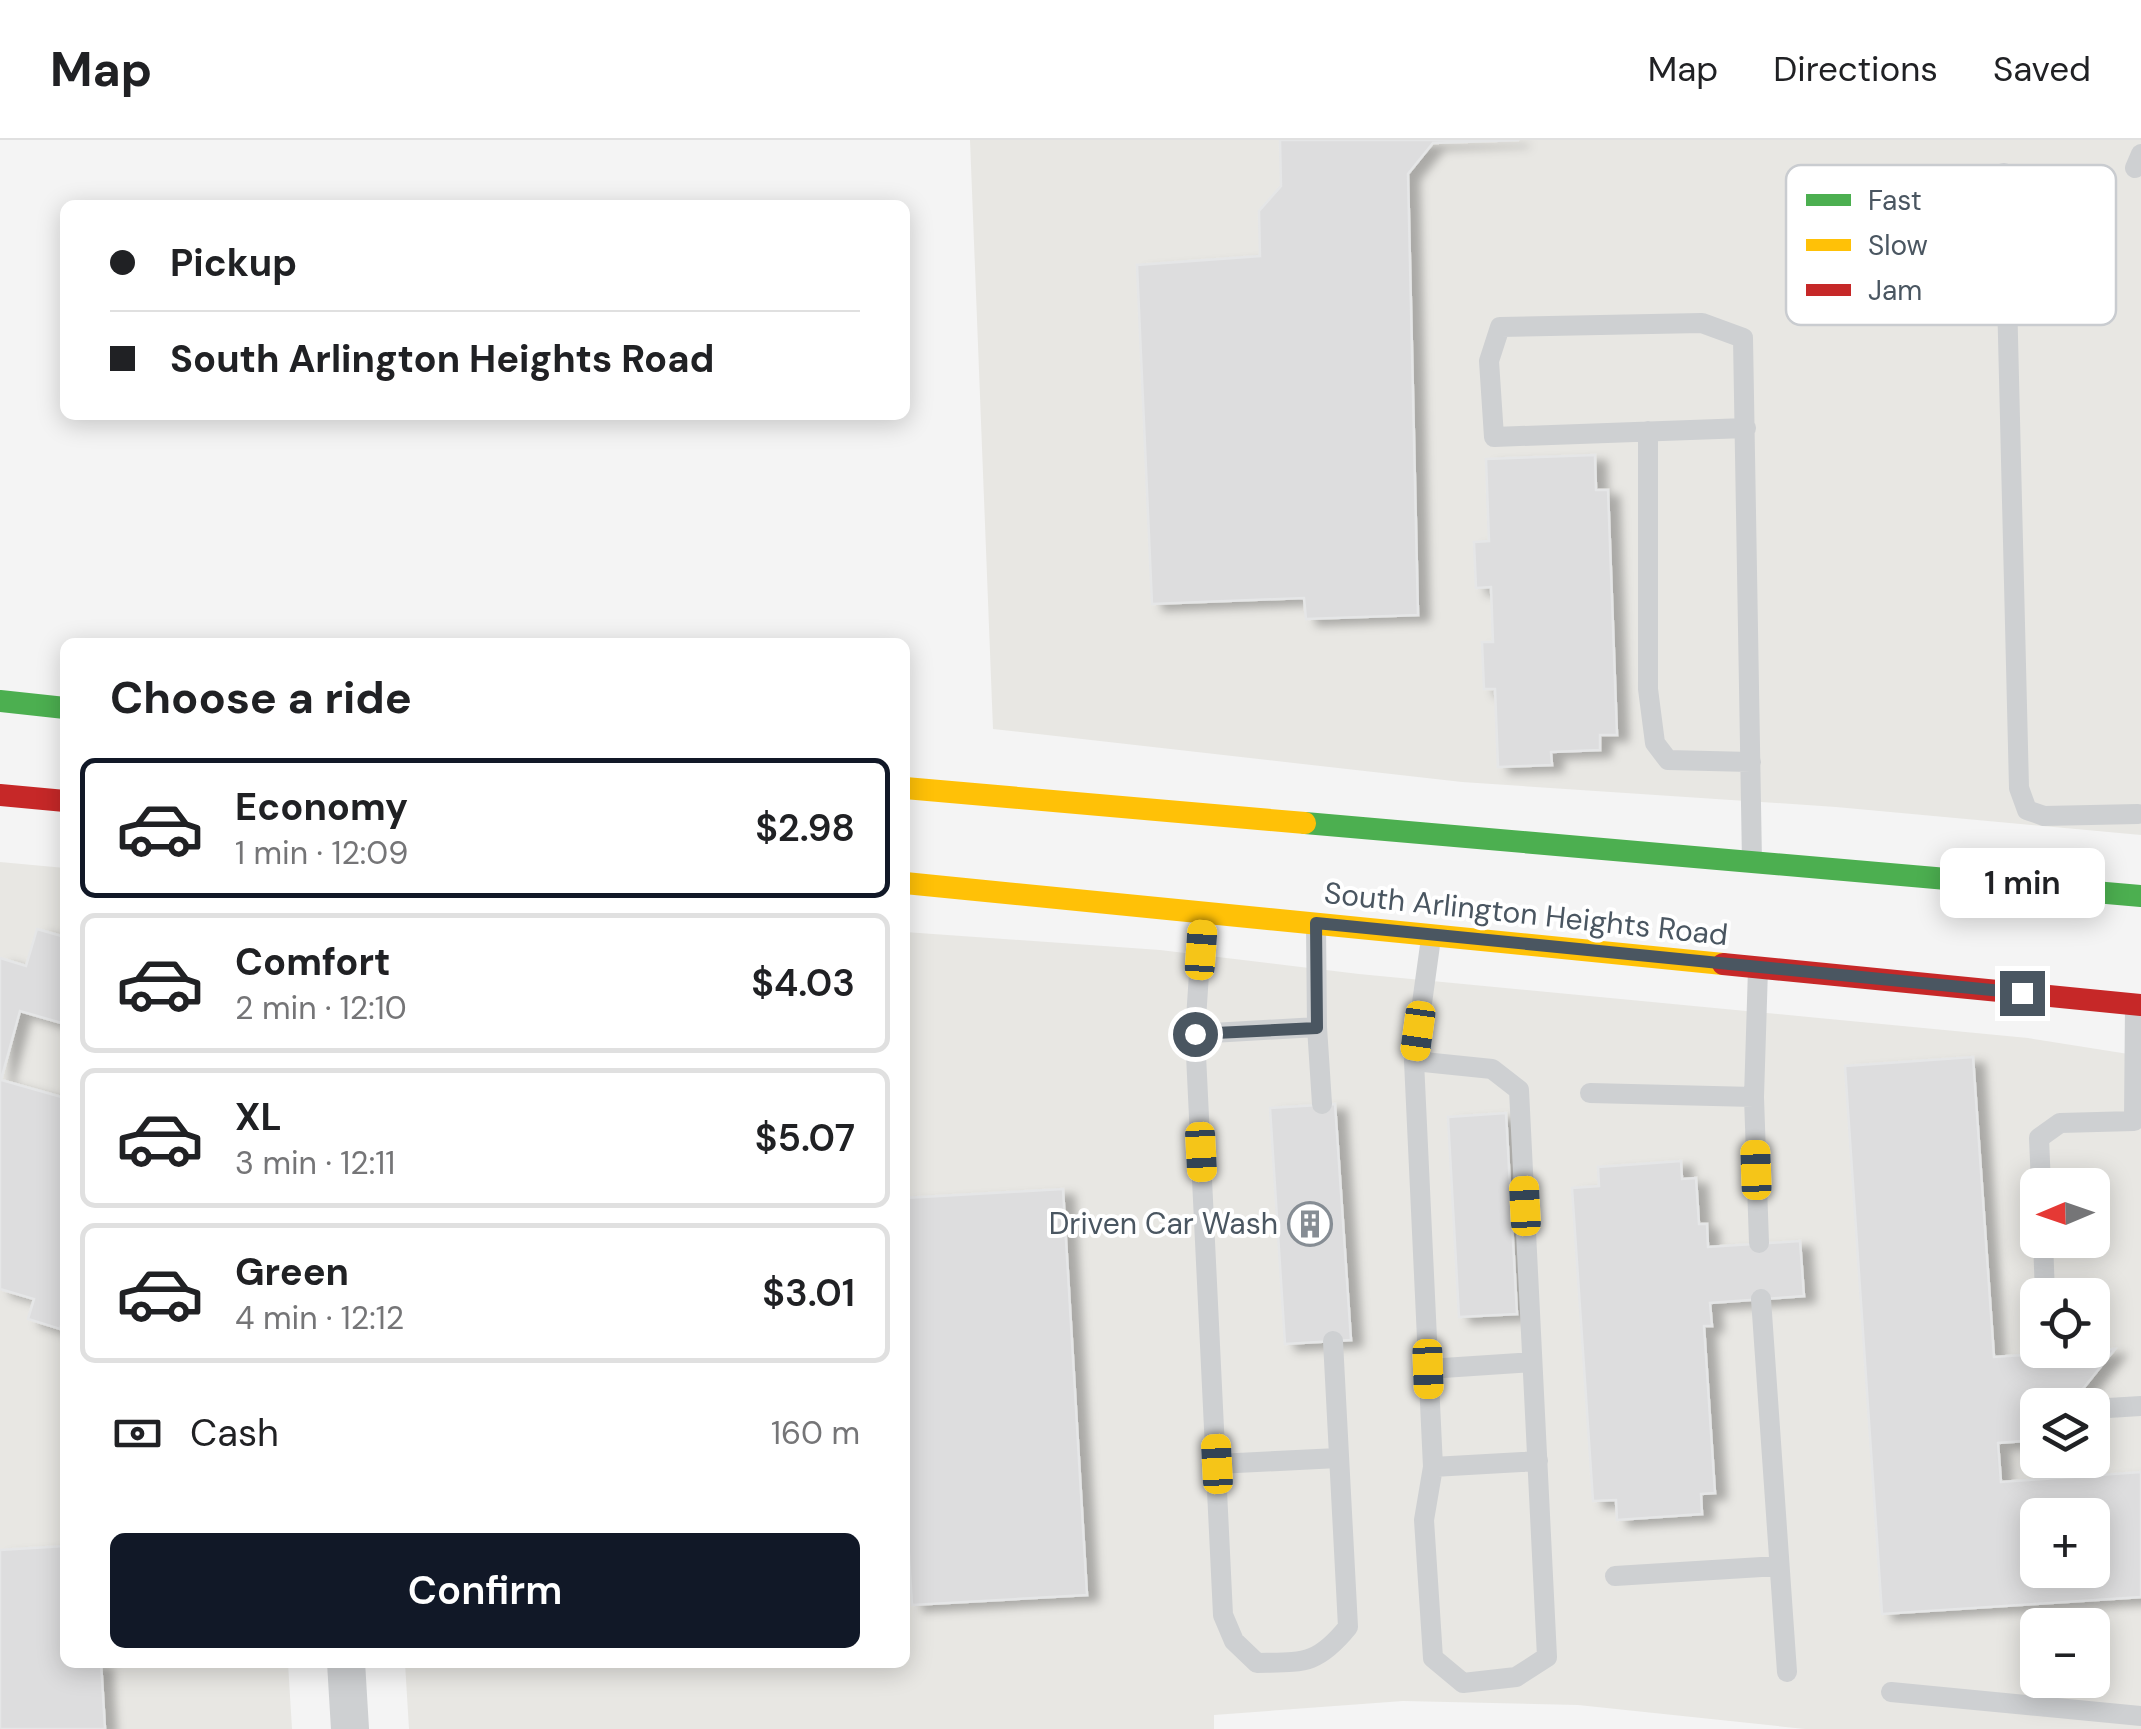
<!DOCTYPE html>
<meta charset="utf-8">
<style>
body{margin:0;font-family:"DM Sans",sans-serif;background:#f6f6f6;color:#202124;height:100vh;display:flex;flex-direction:column;font-size:38px;white-space:nowrap}
*{box-sizing:border-box;margin:0}
p{font-size:32px;color:#757577}
.icon{flex:none;width:55px;height:55px;fill:none;stroke:currentColor;stroke-width:2;stroke-linecap:round;stroke-linejoin:round}
.map{position:relative;flex:1;overflow:hidden}
.panel{position:absolute;left:60px;top:498px;width:850px;height:1030px;display:flex;flex-direction:column;background:#fff;border-radius:15px;box-shadow:0 5px 25px #0003}
.panel>*{flex:none}
.banner{position:absolute;left:60px;top:60px;width:850px;height:220px;border-radius:15px;box-shadow:0 5px 25px #0003;display:grid;align-content:center;height:220px;padding:0 50px;background:#fff}
.needle{width:65px;rotate:268deg}
.fabs{position:absolute;left:2020px;top:1028px;display:grid;gap:20px}
.fabs a{display:grid;place-items:center;width:90px;height:90px;border-radius:15px;background:#fff;box-shadow:0 5px 25px #0003;font-size:50px}
.end{position:absolute;width:45px;height:45px;margin:-22px;border:12px solid #4a5661;background:#fff;box-shadow:0 0 0 5px #fff}
.from{border-radius:50%}
.bubble{position:absolute;height:70px;border-radius:15px;background:#fff;box-shadow:0 5px 25px #0003;font-size:32px;font-weight:600;line-height:70px;text-align:center}
.car{position:absolute;width:30px;height:60px;margin:-30px -15px;border-radius:12px;box-shadow:0 0 8px 2px #0007;background:linear-gradient(#f5c518 24%,#345 0 40%,#f5c518 0 76%,#345 0 86%,#f5c518 0)}
.banner b{display:flex;align-items:center;gap:35px;height:95px;font-size:38px}
.banner b+b{border-top:2px solid #e0e0e0}
.banner i{width:25px;height:25px;background:#202124}
ul{padding:0;list-style:none}
li{display:flex;align-items:center;gap:30px;height:140px;margin:0 20px 15px;padding:0 30px;border:5px solid #e0e0e0;border-radius:15px}
li div{flex:1}
li b{display:block;font-size:38px}
li em{font-style:normal;font-weight:600}
li.active{border-color:#111827}
li>.icon{width:90px;height:90px;stroke-width:1.5}
h2{padding:0 50px;font-size:45px;line-height:120px}
.pay{display:flex;align-items:center;gap:25px;height:110px;padding:0 50px;font-size:38px}
.pay p{margin-inline-start:auto}
.primary-button{display:flex;gap:20px;margin-top:auto;padding:20px 50px}
.primary-button a{flex:1;height:115px;border-radius:15px;background:#111827;color:#fff;font-size:40px;font-weight:600;line-height:115px;text-align:center}
header{display:flex;align-items:center;gap:60px;box-sizing:border-box;height:140px;padding:0 50px;background:#fff;border-bottom:2px solid #e0e0e0}
header strong{font-size:48px}
nav{display:flex;gap:55px;margin-inline-start:auto;font-size:35px}
.map>svg:first-child{display:block}
.commercial{fill:#e8e7e3;fill-rule:evenodd}
.building{fill:#ddddde;stroke:#e5e6e7;stroke-width:2.5;fill-rule:evenodd;filter:url(#shadow)}
.lines{fill:none;stroke-linecap:round;stroke-linejoin:round}
.lane{stroke:#ced0d2;stroke-width:20}
.street{stroke:#ced0d2;stroke-width:38}
.fast{stroke:#4caf50;stroke-width:22}
.slow{stroke:#ffc107;stroke-width:22}
.jam{stroke:#c62828;stroke-width:22}
.route{stroke:#4a5661;stroke-width:12}
.labels{text-anchor:middle;stroke-width:8;stroke-linejoin:round;paint-order:stroke}
.street-label{font-size:30px;fill:#4a5661;stroke:#fff}
.poi-label{font-size:30px;fill:#4a5661;stroke:#fff;text-anchor:end}
.key{fill:#fff;stroke:#c9ccd0;stroke-width:2.5}
.key-label{font-size:28px;fill:#4a5661}
</style>
<header>
<strong>Map</strong>
<nav><a>Map</a><a>Directions</a><a>Saved</a></nav>
</header>
<div class="map">
<svg width="2141" height="1589" viewBox="0 0 2141 1589">
<defs>
<filter id="shadow"><feDropShadow dx="11" dy="6" stdDeviation="5" flood-color="#0004"/></filter>
</defs>
<rect width="100%" height="100%" fill="#f4f4f4"/>
<path class="commercial" d="M970 0H2141V695L1836 667 1462 642 993 589Z
M0 722 65 728V1522L288 1523 292 1589H0Z
M905 792 1160 810 1359 834 2028 898 2141 916V1589H1805L1578 1565 1403 1561 1214 1575V1589H409L405 1523 905 1522ZM2038 1045H2092V1100H2038ZM2038 1155H2092V1210H2038ZM2038 1265H2092V1320H2038ZM2038 1375H2092V1430H2038ZM2038 1485H2092V1540H2038Z"/>
<path class="building" d="M1280 0H1519L1433 3 1408 34 1418 475 1306 479 1304 458 1152 464 1137 125 1260 116 1259 71 1281 46Z
M1595 315 1596 350H1608L1617 595H1600V610L1551 612 1552 625 1498 627 1495 549H1484L1482 502H1493L1491 447 1476 448 1474 402 1489 401 1486 319Z
M37 789 65 797V884L20 871 1 940 65 958V1171L60 1189 28 1179 34 1159 0 1149V818L26 826Z
M1973 917 1994 1217 2115 1209 2070 1265H2038V1300L1998 1303 2001 1342 2141 1332V1457L1882 1474 1845 926ZM2038 1375H2092V1430H2038Z
M1335 964 1351 1200 1285 1204 1270 968Z
M1506 973 1517 1174 1459 1177 1448 977Z
M1681 1021 1682 1039 1696 1038 1699 1084H1707L1708 1107 1800 1101 1804 1156 1710 1163 1712 1186H1704L1715 1353 1701 1354 1702 1374 1617 1380 1616 1360 1593 1361 1572 1048 1599 1046 1598 1027Z
M1063 1049 1087 1455 912 1465 905 1349V1058Z
M65 1406V1522H101L105 1589H0V1410Z"/>
<g class="lines">
<path class="lane" d="M2135 28 2141 14
M2004 33 2019 648 2027 670 2044 676 2138 674
M1746 288 1494 297 1489 221 1500 187 1702 183 1743 198 1752 722
M1648 291V549L1655 603 1668 620 1751 622
M1203 774 1195 894 1317 887 1316 784
M1317 887 1322 964
M1195 894 1223 1475 1234 1501 1257 1523C1304 1522 1317 1525 1348 1487L1333 1201
M1414 921 1492 929 1519 950 1547 1517 1516 1537 1463 1543 1433 1518 1424 1380 1433 1327 1414 921 1431 798
M1590 953 1754 957 1758 829
M1754 957 1759 1103
M2041 1045 2039 998 2060 983 2134 981 2135 866
M2043 1100 2045 1155
M1761 1159 1787 1532
M2047 1210V1213
M1428 1229 1532 1222
M2092 1269 2141 1266
M1217 1324 1338 1318
M1433 1327 1538 1321
M1615 1436 1778 1426
M1891 1552 2141 1576"/>
<path class="street" d="M346 1522 350 1589"/>
<path class="fast" d="M0 561 65 568
M1305 683 2141 756"/>
<path class="slow" d="M905 648 1305 683
M905 743 1723 824"/>
<path class="jam" d="M0 655 65 661
M1723 824 2141 865"/>
</g>
<g class="lines">
<path class="route" d="M1195 894 1317 888 1316 783 2022 853"/>
</g>
<defs>
<g id="building-ring" transform="scale(2.25)"><circle r="9.5" fill="#fff" stroke="#868d94" stroke-width="1.5"/><path d="M-4-6H4V6H1V3H-1V6H-4ZM-2.5-4.3h1.7v1.8h-1.7ZM.8-4.3h1.7v1.8H.8ZM-2.5-1h1.7V.8h-1.7ZM.8-1h1.7V.8H.8Z" fill="#868d94"/></g>
</defs>
<g fill-rule="evenodd">
<use href="#building-ring" x="1310" y="1084"/>
</g>
<g class="labels">
<g class="street-label">
<text transform="translate(1526 774) rotate(6)" y="10">South Arlington Heights Road</text>
</g>
<g class="poi-label">
<text x="1278" y="1094">Driven Car Wash</text>
</g>
</g>
<rect x="1786" y="25" width="330" height="160" rx="15" class="key"/>
<rect x="1806" y="54" width="45" height="12" fill="#4caf50"/>
<rect x="1806" y="99" width="45" height="12" fill="#ffc107"/>
<rect x="1806" y="144" width="45" height="12" fill="#c62828"/>
<g class="key-label">
<text x="1868" y="70">Fast</text>
<text x="1868" y="115">Slow</text>
<text x="1868" y="160">Jam</text>
</g>
</svg>
<div class="fabs">
<a><svg class="needle" viewBox="-14 -14 28 28"><path d="M0-13l5 13h-10z" fill="#e53935"/><path d="M0 13l5-13h-10z" fill="#757577"/></svg></a>
<a><svg class="icon" aria-label="locate" viewBox="0 0 24 24"><circle cx="12" cy="12" r="6"/><path d="M12 2v4M12 18v4M2 12h4M18 12h4"/></svg></a>
<a><svg class="icon" aria-label="layers" viewBox="0 0 24 24"><path d="M12 4l9 5-9 5-9-5zM3 14l9 5 9-5"/></svg></a>
<a>+</a>
<a>−</a>
</div>
<i class="end from" style="left:1195px;top:894px"></i>
<i class="end" style="left:2022px;top:853px"></i>
<div class="bubble" style="left:1940px;top:708px;width:165px">1 min</div>
<i class="car" style="left:1201px;top:810px;rotate:4deg"></i>
<i class="car" style="left:1418px;top:891px;rotate:188deg"></i>
<i class="car" style="left:1201px;top:1012px;rotate:177deg"></i>
<i class="car" style="left:1756px;top:1030px;rotate:358deg"></i>
<i class="car" style="left:1525px;top:1066px;rotate:357deg"></i>
<i class="car" style="left:1428px;top:1229px;rotate:178deg"></i>
<i class="car" style="left:1217px;top:1324px;rotate:357deg"></i>
<div class="banner">
<b><i class="from"></i>Pickup</b>
<b><i></i>South Arlington Heights Road</b>
</div>
<section class="panel">
<h2>Choose a ride</h2>
<ul>
<li class="active"><svg class="icon" aria-label="car" viewBox="0 0 24 24"><path d="M5 17H2v-5l4-1 3-4h7l3 4 3 1v5h-3M9 17h6M6 11h13"/><circle cx="7" cy="17" r="2"/><circle cx="17" cy="17" r="2"/></svg><div><b>Economy</b><p>1 min · 12:09</p></div><em>$2.98</em></li>
<li><svg class="icon" aria-label="car" viewBox="0 0 24 24"><path d="M5 17H2v-5l4-1 3-4h7l3 4 3 1v5h-3M9 17h6M6 11h13"/><circle cx="7" cy="17" r="2"/><circle cx="17" cy="17" r="2"/></svg><div><b>Comfort</b><p>2 min · 12:10</p></div><em>$4.03</em></li>
<li><svg class="icon" aria-label="car" viewBox="0 0 24 24"><path d="M5 17H2v-5l4-1 3-4h7l3 4 3 1v5h-3M9 17h6M6 11h13"/><circle cx="7" cy="17" r="2"/><circle cx="17" cy="17" r="2"/></svg><div><b>XL</b><p>3 min · 12:11</p></div><em>$5.07</em></li>
<li><svg class="icon" aria-label="car" viewBox="0 0 24 24"><path d="M5 17H2v-5l4-1 3-4h7l3 4 3 1v5h-3M9 17h6M6 11h13"/><circle cx="7" cy="17" r="2"/><circle cx="17" cy="17" r="2"/></svg><div><b>Green</b><p>4 min · 12:12</p></div><em>$3.01</em></li>
</ul>
<div class="pay"><svg class="icon" aria-label="cash" viewBox="0 0 24 24"><path d="M3 7h18v10H3z"/><circle cx="12" cy="12" r="2"/></svg>Cash<p>160 m</p></div>
<div class="primary-button"><a>Confirm</a></div>
</section>
</div>
